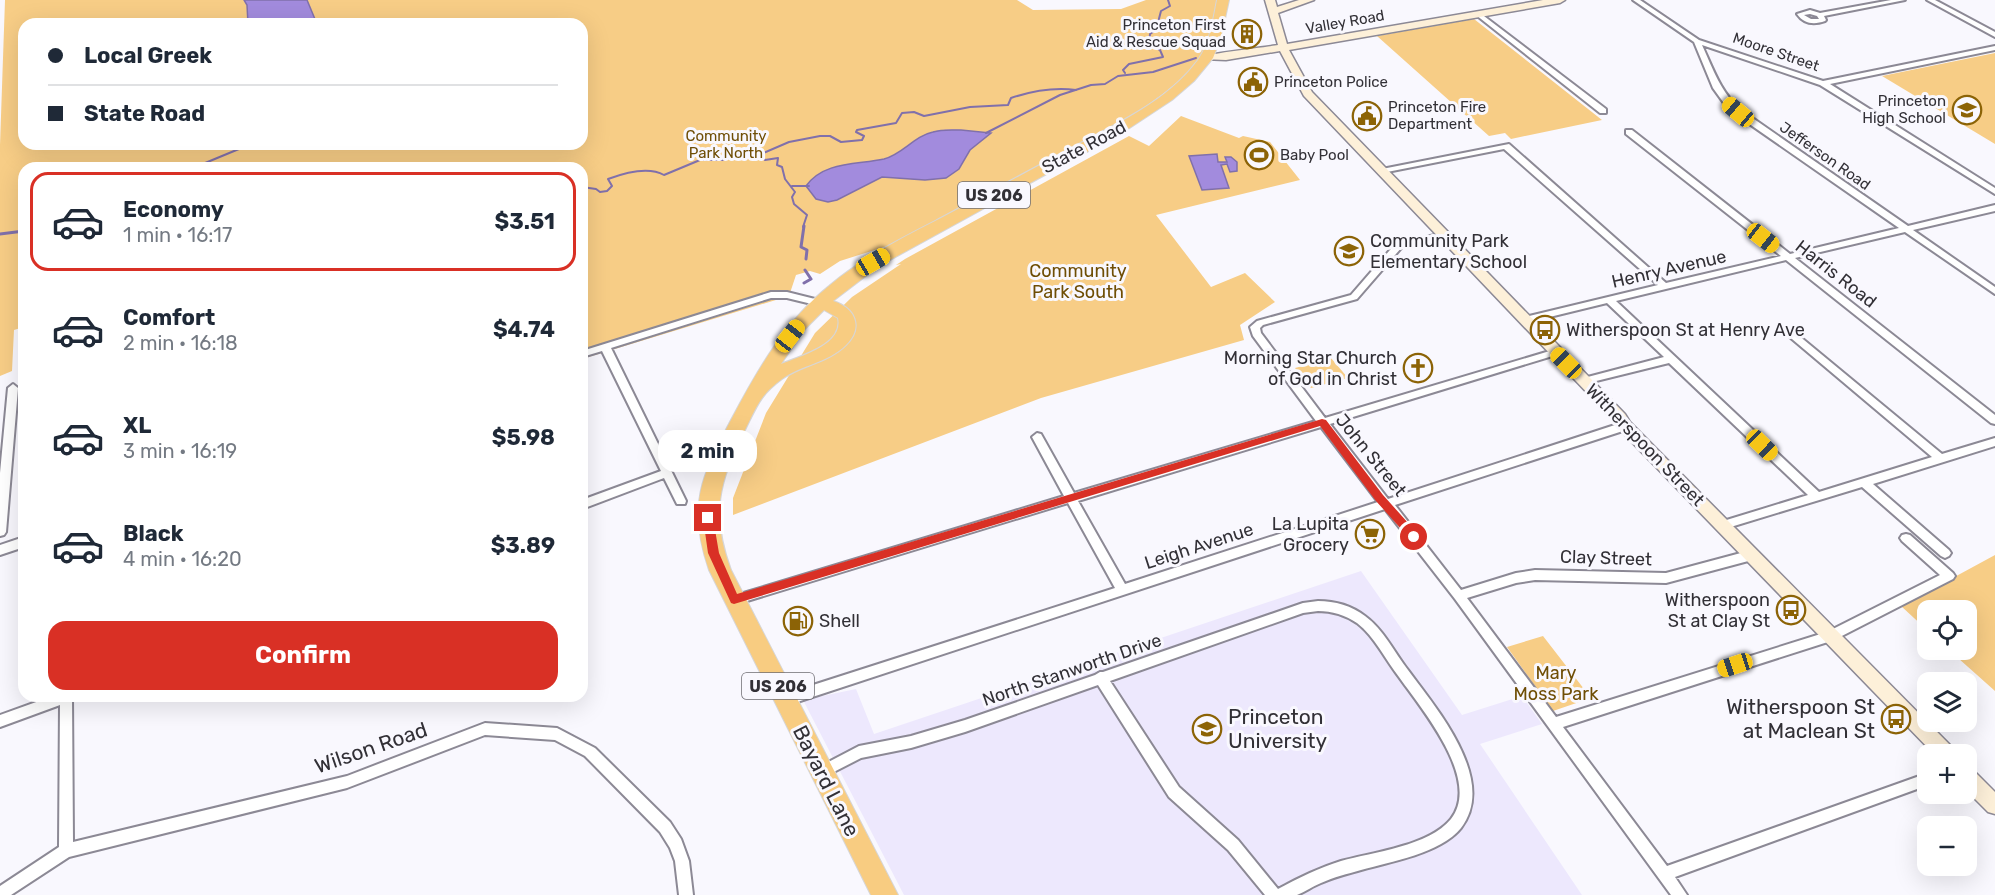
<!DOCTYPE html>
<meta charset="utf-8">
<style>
body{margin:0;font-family:Rubik,sans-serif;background:#f2f2f3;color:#1f2937;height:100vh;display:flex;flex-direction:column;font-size:22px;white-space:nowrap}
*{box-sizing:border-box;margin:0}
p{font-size:20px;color:#747a83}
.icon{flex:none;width:33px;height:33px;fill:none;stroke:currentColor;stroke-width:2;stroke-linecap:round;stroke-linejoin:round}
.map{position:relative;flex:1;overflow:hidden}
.drawer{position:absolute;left:18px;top:162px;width:570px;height:540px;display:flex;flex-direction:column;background:#fff;border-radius:18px;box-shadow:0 6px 24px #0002}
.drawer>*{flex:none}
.hud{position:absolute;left:18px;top:18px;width:570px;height:132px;border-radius:18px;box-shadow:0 6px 24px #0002;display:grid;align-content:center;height:132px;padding:0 30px;background:#fff}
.buttons{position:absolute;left:1917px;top:600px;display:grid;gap:12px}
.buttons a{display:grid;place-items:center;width:60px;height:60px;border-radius:12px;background:#fff;box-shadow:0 6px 24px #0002;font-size:30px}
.end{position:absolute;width:27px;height:27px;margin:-14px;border:8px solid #d93025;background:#fff;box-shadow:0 0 0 3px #fff}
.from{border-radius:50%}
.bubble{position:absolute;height:42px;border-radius:18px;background:#fff;box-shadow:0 6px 24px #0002;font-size:20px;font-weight:700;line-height:42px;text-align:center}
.car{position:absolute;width:18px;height:36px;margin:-18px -9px;border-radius:8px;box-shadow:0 0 4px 2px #0007;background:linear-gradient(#f5c518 24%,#345 0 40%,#f5c518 0 76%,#345 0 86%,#f5c518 0)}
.hud b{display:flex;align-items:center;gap:21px;height:57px;font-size:22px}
.hud b+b{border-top:2px solid #e0e1e3}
.hud i{width:15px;height:15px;background:#1f2937}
ul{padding:10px 0 0;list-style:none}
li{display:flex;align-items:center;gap:18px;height:99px;margin:0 12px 9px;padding:0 18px;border:3px solid transparent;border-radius:18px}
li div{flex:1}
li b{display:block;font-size:22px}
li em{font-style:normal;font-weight:700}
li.active{border-color:#d93025}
li>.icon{width:54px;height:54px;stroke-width:1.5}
.cta{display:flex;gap:12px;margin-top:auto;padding:12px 30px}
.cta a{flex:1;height:69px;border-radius:18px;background:#d93025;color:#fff;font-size:24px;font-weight:700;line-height:69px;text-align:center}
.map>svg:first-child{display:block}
.built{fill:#ede8fd}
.green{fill:#f7cd86;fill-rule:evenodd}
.water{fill:#a28bdd;stroke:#8070ab;stroke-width:1.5}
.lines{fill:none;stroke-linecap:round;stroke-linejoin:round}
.stream-far1{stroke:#8070ab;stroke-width:2}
.stream{stroke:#8070ab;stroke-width:3}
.street-casing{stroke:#8c8995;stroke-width:4}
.secondary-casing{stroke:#8c8995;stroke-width:3}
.highway-casing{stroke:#d6d6d7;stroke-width:2}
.street{fill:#fff;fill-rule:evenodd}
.secondary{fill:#fdf0d9;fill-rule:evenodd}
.highway{fill:#f8cc81;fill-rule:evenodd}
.route{fill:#d93025}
.labels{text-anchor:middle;stroke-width:6;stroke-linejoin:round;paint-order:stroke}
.far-street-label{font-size:15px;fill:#323036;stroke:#f9f8fe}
.far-poi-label{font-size:15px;fill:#323036;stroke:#f9f8fe;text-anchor:start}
.far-park-label{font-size:15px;fill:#6f4e05;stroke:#f9f8fe}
.shield{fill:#f9f8fe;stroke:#6e6c72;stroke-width:1.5}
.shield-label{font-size:16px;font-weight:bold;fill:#323036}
.street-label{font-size:18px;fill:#323036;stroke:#f9f8fe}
.poi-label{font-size:18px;fill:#323036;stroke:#f9f8fe;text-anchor:start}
.park-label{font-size:18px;fill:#6f4e05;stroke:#f9f8fe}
.near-poi-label{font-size:21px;fill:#323036;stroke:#f9f8fe;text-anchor:end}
.near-street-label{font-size:21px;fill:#323036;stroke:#f9f8fe}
</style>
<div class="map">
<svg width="1995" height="895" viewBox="0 0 1995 895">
<rect width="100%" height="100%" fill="#f9f8fe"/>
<path class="built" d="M1361 571 1462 715 1522 696 1542 724 1480 744 1582 895H904L803 700 856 689 874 734Z"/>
<path class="green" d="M5 0H1017L1033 10 1121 9 1146 0H1218C1215 17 1211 39 1202 54 1184 84 1142 109 1113 127L900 242 840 261 820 274 810 271 796 275 789 296 582 359V168H24V327L14 330 12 371 0 376V145ZM24 24H582V144H24Z
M1474 19 1602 120 1511 139 1505 133 1489 136 1377 36Z
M1995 53V144L1882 76Z
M1181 116 1239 138 1243 136 1270 142 1300 180 1156 215 1211 287 1245 273 1275 302 1240 325 1244 340 1041 398 733 515V498L766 413 815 333 852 297 901 264 896 265 905 259 1129 136 1149 146Z
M1331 358 1348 378 1311 388 1295 368Z
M1995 555V691L1949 650H1966V610H1928L1927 630 1901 606Z
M1543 636 1591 698 1553 711 1507 647Z"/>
<path class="water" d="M244 0H307L317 24H248L247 5Z
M961 130 991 133 970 150 959 169 946 178 925 180 882 177 837 200 828 202 816 199 806 186C824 161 857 165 884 159 903 154 914 136 933 132 942 129 952 130 961 130Z
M1217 154 1218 162H1227L1225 157H1231L1237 162V171L1230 172 1227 164 1221 165 1229 188 1202 190 1189 156Z"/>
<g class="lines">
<path class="stream-far1" d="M1125 73 1123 70 1129 64 1163 57 1160 50 1149 44 1150 34 1156 30 1161 11 1170 6 1168 0
M986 133 1060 95 1091 85 1105 84 1118 76 1153 72 1196 58
M759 155 765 160 778 158 777 165 782 167 785 179 795 192 792 197 794 204 807 215 803 227
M193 168 251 144
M792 186H809
M582 187 596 189 600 192 607 191 612 186 608 179C624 173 648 166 664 175L700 160H723L737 152 759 155 789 142 820 136H830L841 142 862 140 864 136 856 132 857 130 896 123 902 113 914 112 924 116 970 107 1008 105 1011 98C1032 91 1053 87 1076 90"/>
<path class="stream" d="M804 226 801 247 807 250 806 259
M0 234 24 231
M804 283 811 279 805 270"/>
<g class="street-casing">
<path id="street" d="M1633 0H1640L1699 40 1823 81 1995 46V50L1830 84 1995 188V194L1820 85 1702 45C1713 69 1721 93 1741 110L1908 226 1995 205V211L1913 230 1995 287V294L1905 232 1795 258 1995 415V424L1991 423 1786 260 1616 301 1819 492 1932 457 1792 339 1790 337 1792 335H1798L1942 454 1995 438V446L1873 484 1949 550 1951 553 1949 556 1945 558 1941 556 1862 487 1724 529 1720 528 1718 525 1720 522 1808 495 1669 363 1584 384 1580 383 1579 381 1580 379 1664 357 1607 303 1525 323 1520 320 1525 317 1658 285 1504 149 1382 173 1378 171 1382 169 1509 144 1666 283 1781 256 1626 134V130H1632L1790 254 1899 228 1735 114 1726 106 1713 88 1694 42Z
M1891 0H1905L1824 16 1826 20 1825 21C1814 25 1804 24 1797 14L1810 10 1820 13ZM1810 14 1817 16 1819 19H1811L1804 15Z
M1927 0H1935L1995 32V37Z
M1476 13H1480L1606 109V113H1600L1476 15Z
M1445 233 1448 234V238L1402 247 1357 299 1263 325 1260 328 1261 333 1325 418 1553 350H1559L1561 352 1559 354 1330 424 1388 499 1621 423H1629L1630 426 1629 429 1395 505 1461 590 1516 573 1535 570 1666 573 1752 550 1756 552 1758 555 1756 558 1752 560 1666 583 1535 580 1516 583 1467 598 1556 717 1827 632 1940 575 1902 541 1900 538 1902 535 1906 534 1910 535 1953 573 1955 576 1953 579 1834 640 1563 727 1667 866 1928 773V785L1675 877 1687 895H1671L1455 599 1385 509 785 706 781 704 779 700 781 696 785 694 1115 588 1068 503 734 605 730 603 728 600 730 597 1064 496 1032 437 1037 433 1041 434 1074 493 1316 421 1253 336 1250 327 1257 321 1351 295 1396 243ZM1321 427 1378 502 1125 584 1078 501Z
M771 292H787L823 301 825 303 820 306 787 298H771L611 348 686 501 685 504H677L664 478 582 509V500L661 471 602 351 582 357V351Z
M13 384 18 388 6 532 4 535 0 536V473L8 388Z
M24 537V547L0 555V545Z
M1318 601C1335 601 1352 606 1365 616 1384 630 1394 652 1408 670 1436 708 1498 780 1461 828 1441 853 1390 862 1361 870 1347 874 1334 877 1321 883 1313 886 1305 892 1297 895 1288 895 1274 895 1265 895L1228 850 1169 797 1098 685 965 732 911 748 861 758 822 778 817 776 815 772 817 768 859 746 911 736 965 720 1095 675 1100 672H1103L1303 603ZM1318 611C1332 611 1345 615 1357 623 1375 637 1385 659 1399 677 1421 708 1482 780 1451 819 1429 846 1373 852 1341 861 1319 868 1298 878 1278 889L1238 840 1179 787 1110 681 1303 613Z
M53 696H72L73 842 347 776 485 723 557 728 595 748 670 822 681 839 689 861 693 895H679L675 861 670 848 660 832 585 756 555 740 485 735 347 788 69 857 11 895H0V886L59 847 60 705 0 727V715Z"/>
</g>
<g class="secondary-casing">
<path id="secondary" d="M1265 0H1275L1277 7 1299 0H1314L1278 13 1287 44 1543 0H1565L1560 3 1289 50 1312 92 1625 414 1630 422 1953 748 1955 754H1934L1620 430 1615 422 1304 96 1280 51 1226 60 1202 59 1201 57C1204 54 1267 47 1278 45Z
M1966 767 1973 770 1995 792V814L1988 812 1966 790Z"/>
</g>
<g class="highway-casing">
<path id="highway" d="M1217 0H1229L1221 37 1213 58 1194 81 1172 100 1125 131 879 266 833 301C855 308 864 327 846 345 828 363 801 365 782 379 760 395 757 406 745 430 719 482 710 513 731 570L898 895H871L709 570C687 506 701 477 731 420 757 371 785 321 829 286 862 258 902 238 941 218 986 194 1031 170 1077 145 1118 123 1169 100 1198 60 1210 43 1213 20 1217 0ZM824 310 838 318C844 345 800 356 781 364L805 329Z"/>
</g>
<use href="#street" class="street"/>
<use href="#secondary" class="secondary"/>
<use href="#highway" class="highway"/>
</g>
<path class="route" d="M1322 419 1326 420 1383 495 1418 534V540H1411L1376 501 1320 426 734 604 731 603 708 553 703 518 708 514 713 518 719 553 737 594Z"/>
<defs>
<g id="building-ring" transform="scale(1.5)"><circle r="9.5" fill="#f9f8fe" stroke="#8c6306" stroke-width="1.5"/><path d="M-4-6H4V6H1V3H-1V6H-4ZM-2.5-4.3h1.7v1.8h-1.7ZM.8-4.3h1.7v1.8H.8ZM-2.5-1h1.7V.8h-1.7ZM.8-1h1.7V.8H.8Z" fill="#8c6306"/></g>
<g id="civic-ring" transform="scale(1.5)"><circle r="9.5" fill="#f9f8fe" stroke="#8c6306" stroke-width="1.5"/><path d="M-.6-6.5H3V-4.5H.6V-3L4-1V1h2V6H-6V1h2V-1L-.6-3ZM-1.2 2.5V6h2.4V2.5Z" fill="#8c6306"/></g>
<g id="school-ring" transform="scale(1.5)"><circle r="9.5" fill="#f9f8fe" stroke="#8c6306" stroke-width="1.5"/><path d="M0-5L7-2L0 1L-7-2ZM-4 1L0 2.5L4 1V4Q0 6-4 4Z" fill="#8c6306"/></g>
<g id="stadium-ring" transform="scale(1.5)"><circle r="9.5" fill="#f9f8fe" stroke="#8c6306" stroke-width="1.5"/><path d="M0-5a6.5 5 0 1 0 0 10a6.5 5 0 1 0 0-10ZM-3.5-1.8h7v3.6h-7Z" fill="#8c6306"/></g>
<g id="bus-ring" transform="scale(1.5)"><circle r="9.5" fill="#f9f8fe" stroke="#8c6306" stroke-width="1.5"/><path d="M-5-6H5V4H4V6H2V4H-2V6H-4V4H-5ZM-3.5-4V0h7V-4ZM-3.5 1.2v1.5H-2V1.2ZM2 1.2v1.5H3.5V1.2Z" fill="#8c6306"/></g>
<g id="church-ring" transform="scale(1.5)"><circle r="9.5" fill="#f9f8fe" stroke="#8c6306" stroke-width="1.5"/><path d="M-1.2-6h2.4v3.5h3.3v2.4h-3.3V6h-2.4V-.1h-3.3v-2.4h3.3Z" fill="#8c6306"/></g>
<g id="supermarket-ring" transform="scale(1.5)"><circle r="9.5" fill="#f9f8fe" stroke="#8c6306" stroke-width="1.5"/><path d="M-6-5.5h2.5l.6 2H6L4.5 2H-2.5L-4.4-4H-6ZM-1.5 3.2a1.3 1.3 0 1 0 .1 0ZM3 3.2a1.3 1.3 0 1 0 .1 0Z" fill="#8c6306"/></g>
<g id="fuel-ring" transform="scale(1.5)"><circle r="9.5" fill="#f9f8fe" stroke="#8c6306" stroke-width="1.5"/><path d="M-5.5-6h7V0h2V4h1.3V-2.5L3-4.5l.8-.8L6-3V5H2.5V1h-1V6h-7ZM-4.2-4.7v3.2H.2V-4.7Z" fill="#8c6306"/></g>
<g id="university-ring" transform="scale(1.5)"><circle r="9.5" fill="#f9f8fe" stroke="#8c6306" stroke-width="1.5"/><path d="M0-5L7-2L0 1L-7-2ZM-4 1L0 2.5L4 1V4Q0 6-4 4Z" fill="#8c6306"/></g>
</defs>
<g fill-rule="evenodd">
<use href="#building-ring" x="1247" y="34"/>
<use href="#civic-ring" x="1253" y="82"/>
<use href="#school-ring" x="1967" y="110"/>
<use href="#civic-ring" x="1367" y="116"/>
<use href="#stadium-ring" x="1259" y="155"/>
<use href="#school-ring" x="1349" y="251"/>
<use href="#bus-ring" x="1545" y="330"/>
<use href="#church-ring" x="1418" y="368"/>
<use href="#supermarket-ring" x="1370" y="534"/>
<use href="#bus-ring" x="1791" y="610"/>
<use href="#fuel-ring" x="798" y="621"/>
<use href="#bus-ring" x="1896" y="719"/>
<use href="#university-ring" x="1207" y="729"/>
</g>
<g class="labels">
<g class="far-street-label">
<text transform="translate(1345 22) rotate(-10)" y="5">Valley Road</text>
<text transform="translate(1776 52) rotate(19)" y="5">Moore Street</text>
<text transform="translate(1825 156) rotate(35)" y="5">Jefferson Road</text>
</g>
<g class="far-poi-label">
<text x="1226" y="30" text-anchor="end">Princeton First<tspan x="1226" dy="17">Aid &amp; Rescue Squad</tspan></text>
<text x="1274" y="87">Princeton Police</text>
<text x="1946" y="106" text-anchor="end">Princeton<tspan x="1946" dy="17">High School</tspan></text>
<text x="1388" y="112">Princeton Fire<tspan x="1388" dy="17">Department</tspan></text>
<text x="1280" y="160">Baby Pool</text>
</g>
<g class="far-park-label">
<text x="726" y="141">Community<tspan x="726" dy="17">Park North</tspan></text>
</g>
<g class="shield">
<rect x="958" y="182" width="72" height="26" rx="4.5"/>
<rect x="742" y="673" width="72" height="26" rx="4.5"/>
</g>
<g class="shield-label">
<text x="994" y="201">US 206</text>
<text x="778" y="692">US 206</text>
</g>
<g class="street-label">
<text transform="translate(1084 147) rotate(-28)" y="6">State Road</text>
<text transform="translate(1669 269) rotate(-13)" y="6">Henry Avenue</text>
<text transform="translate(1836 274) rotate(38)" y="6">Harris Road</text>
<text transform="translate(1645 445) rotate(46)" y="6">Witherspoon Street</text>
<text transform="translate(1371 455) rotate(51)" y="6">John Street</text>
<text transform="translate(1199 546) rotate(-18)" y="6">Leigh Avenue</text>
<text transform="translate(1606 558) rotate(2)" y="6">Clay Street</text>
<text transform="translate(1072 670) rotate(-19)" y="6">North Stanworth Drive</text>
</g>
<g class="poi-label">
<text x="1370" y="247">Community Park<tspan x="1370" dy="21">Elementary School</tspan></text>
<text x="1566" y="336">Witherspoon St at Henry Ave</text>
<text x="1397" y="364" text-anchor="end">Morning Star Church<tspan x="1397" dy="21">of God in Christ</tspan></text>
<text x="1349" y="530" text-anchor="end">La Lupita<tspan x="1349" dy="21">Grocery</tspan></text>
<text x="1770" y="606" text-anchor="end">Witherspoon<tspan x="1770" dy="21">St at Clay St</tspan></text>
<text x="819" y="627">Shell</text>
</g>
<g class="park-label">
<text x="1078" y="277">Community<tspan x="1078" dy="21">Park South</tspan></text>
<text x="1556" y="679">Mary<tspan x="1556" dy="21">Moss Park</tspan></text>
</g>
<g class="near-poi-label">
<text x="1875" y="714">Witherspoon St<tspan x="1875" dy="24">at Maclean St</tspan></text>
<text x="1228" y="724" text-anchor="start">Princeton<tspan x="1228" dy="24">University</tspan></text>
</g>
<g class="near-street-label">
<text transform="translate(371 748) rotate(-19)" y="7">Wilson Road</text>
<text transform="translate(826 781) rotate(63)" y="7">Bayard Lane</text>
</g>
</g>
</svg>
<div class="buttons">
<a><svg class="icon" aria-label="locate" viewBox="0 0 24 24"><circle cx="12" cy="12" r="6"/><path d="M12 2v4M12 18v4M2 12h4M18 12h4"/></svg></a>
<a><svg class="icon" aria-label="layers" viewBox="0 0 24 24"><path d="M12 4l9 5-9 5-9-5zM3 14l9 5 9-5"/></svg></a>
<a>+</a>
<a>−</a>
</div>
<i class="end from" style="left:1414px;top:537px"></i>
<i class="end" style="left:708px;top:518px"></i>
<div class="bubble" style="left:658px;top:430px;width:99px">2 min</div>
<i class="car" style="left:1738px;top:112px;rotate:310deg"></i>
<i class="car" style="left:1763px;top:238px;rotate:128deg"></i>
<i class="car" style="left:873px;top:262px;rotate:60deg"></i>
<i class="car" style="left:790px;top:336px;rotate:38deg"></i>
<i class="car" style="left:1566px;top:363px;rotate:315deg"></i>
<i class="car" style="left:1762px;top:445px;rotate:134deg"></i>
<i class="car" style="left:1735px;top:665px;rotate:252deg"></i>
<div class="hud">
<b><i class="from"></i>Local Greek</b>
<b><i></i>State Road</b>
</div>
<section class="drawer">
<ul>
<li class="active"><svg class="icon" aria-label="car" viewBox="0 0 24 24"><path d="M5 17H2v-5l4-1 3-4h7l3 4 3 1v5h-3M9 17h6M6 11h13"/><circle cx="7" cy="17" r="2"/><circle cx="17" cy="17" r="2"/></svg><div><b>Economy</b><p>1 min · 16:17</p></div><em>$3.51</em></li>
<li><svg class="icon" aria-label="car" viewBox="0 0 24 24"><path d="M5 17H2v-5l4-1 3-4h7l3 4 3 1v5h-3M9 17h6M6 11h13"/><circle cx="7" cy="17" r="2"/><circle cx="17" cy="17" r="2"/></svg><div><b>Comfort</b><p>2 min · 16:18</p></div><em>$4.74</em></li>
<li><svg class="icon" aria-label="car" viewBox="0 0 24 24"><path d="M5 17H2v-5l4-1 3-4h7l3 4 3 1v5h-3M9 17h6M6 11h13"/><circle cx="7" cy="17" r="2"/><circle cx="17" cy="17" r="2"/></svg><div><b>XL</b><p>3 min · 16:19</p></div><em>$5.98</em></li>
<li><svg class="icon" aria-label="car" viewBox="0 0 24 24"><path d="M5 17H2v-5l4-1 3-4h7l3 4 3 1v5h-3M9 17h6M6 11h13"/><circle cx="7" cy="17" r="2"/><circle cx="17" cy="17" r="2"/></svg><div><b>Black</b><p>4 min · 16:20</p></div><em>$3.89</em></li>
</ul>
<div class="cta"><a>Confirm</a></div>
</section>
</div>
